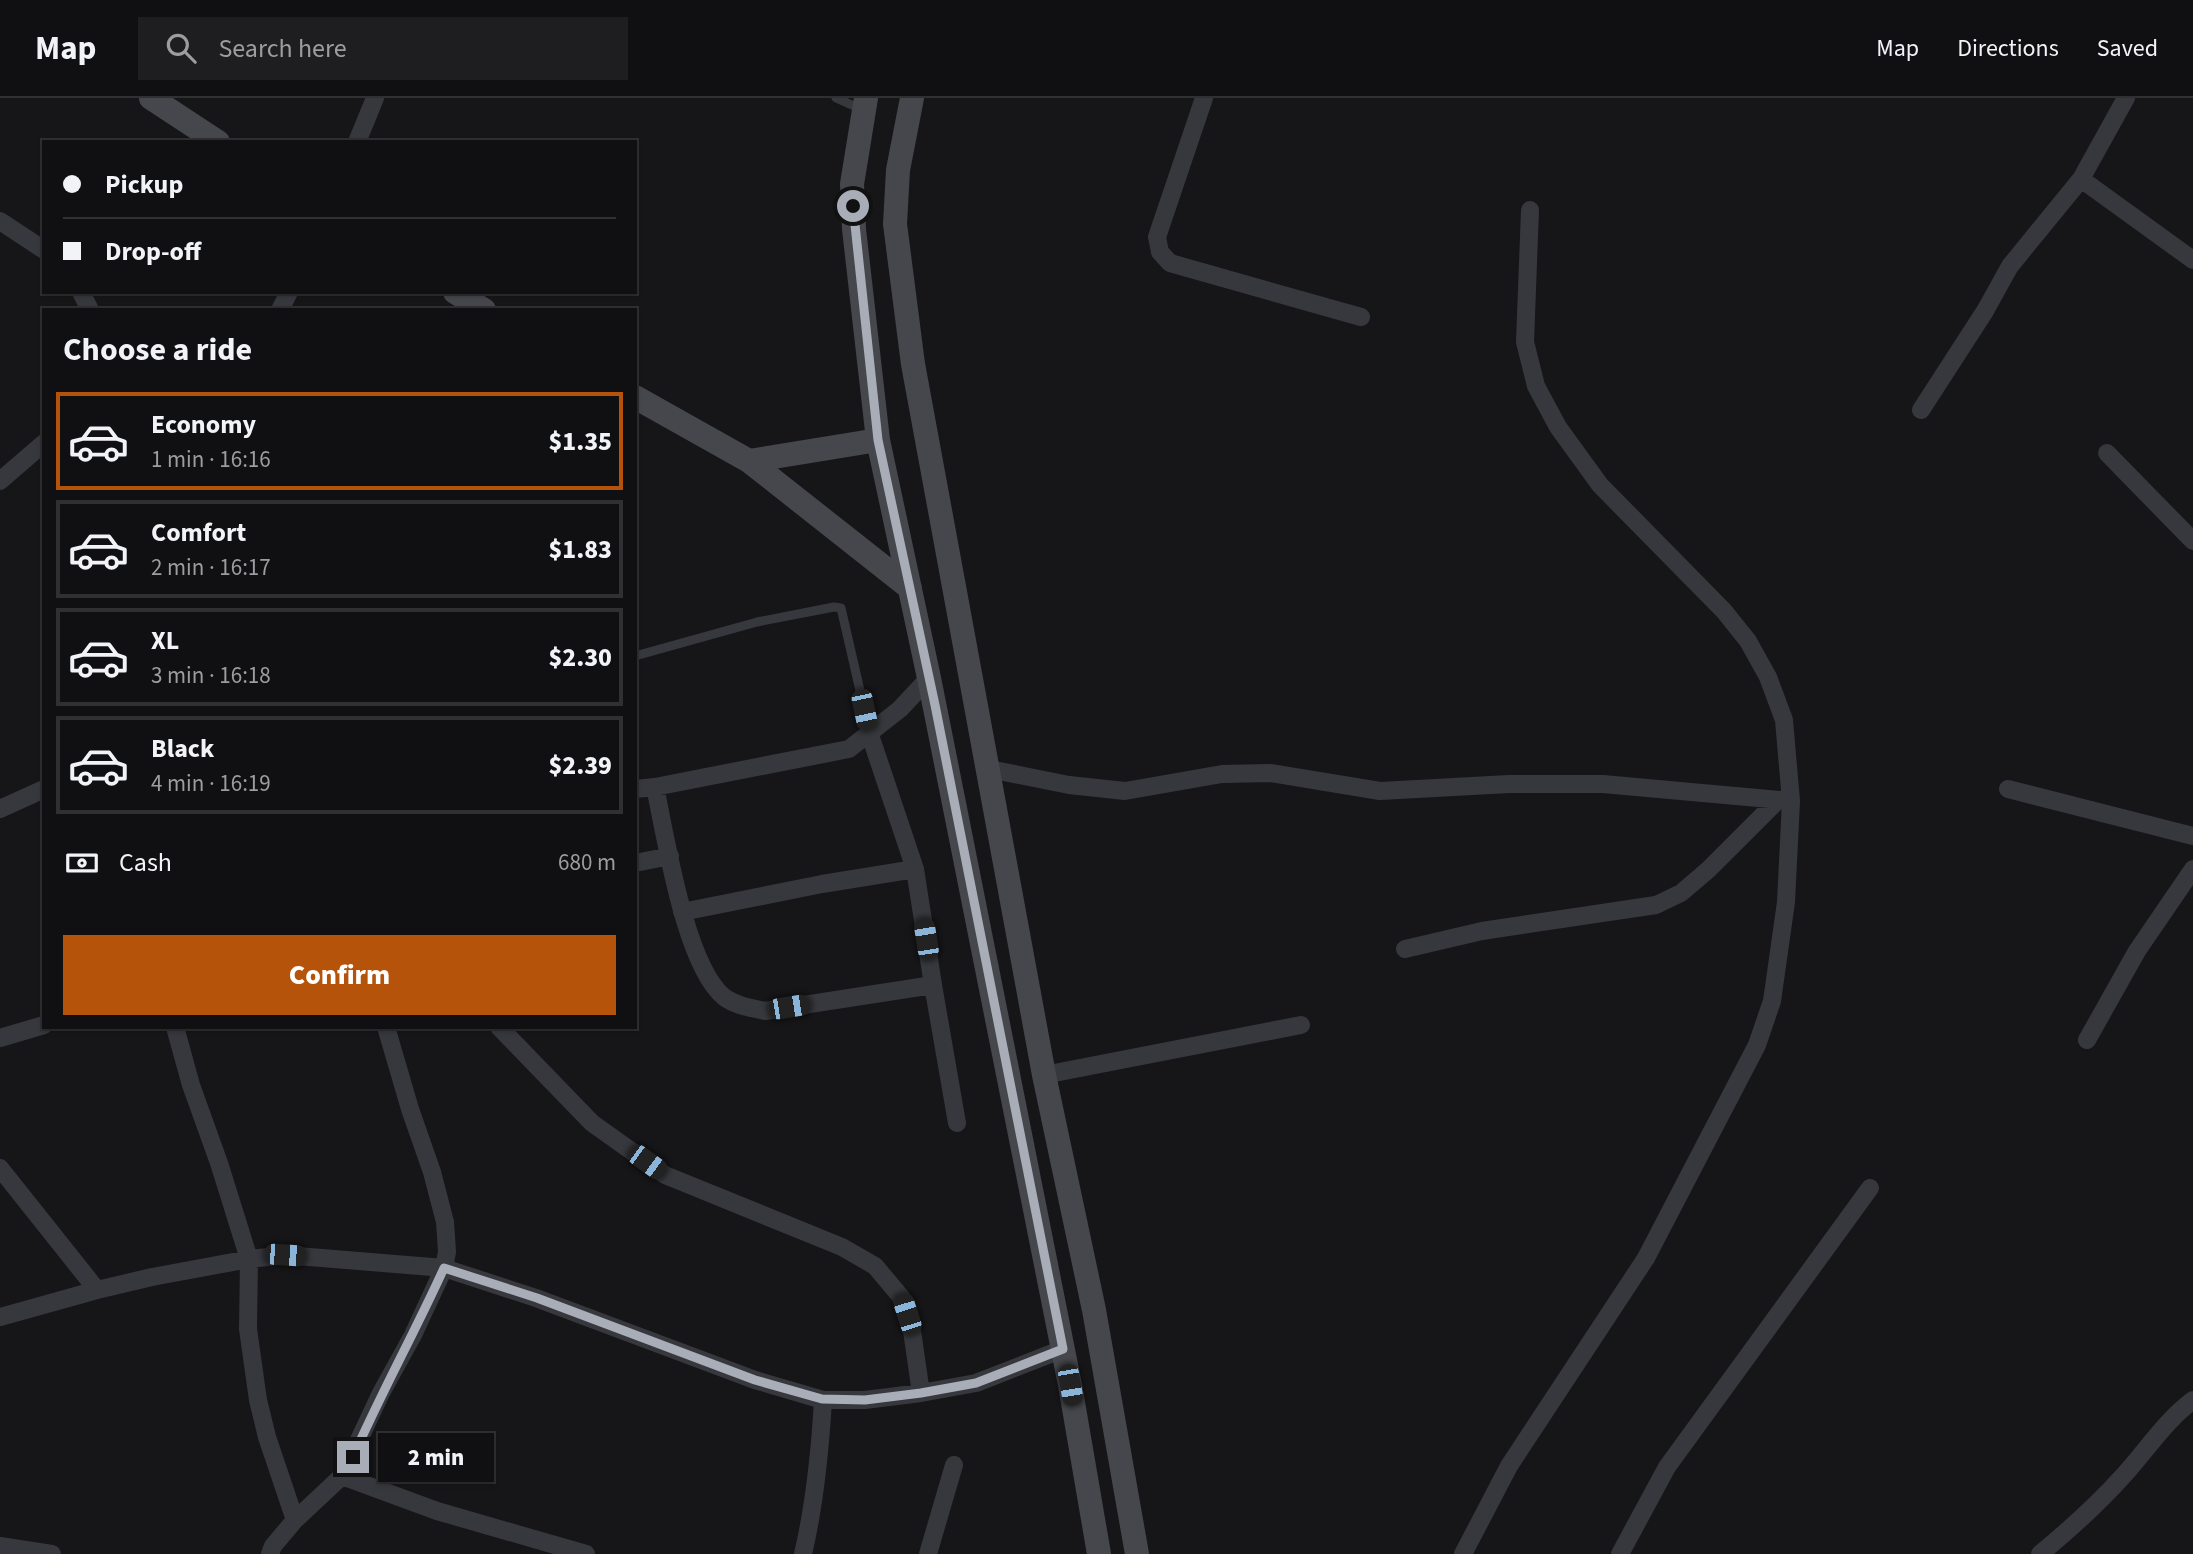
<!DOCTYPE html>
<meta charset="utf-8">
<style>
body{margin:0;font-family:"Source Sans 3",sans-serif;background:#1e1e20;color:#f1f3f6;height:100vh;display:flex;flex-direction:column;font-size:26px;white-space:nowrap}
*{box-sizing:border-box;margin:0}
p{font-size:23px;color:#9c9d9f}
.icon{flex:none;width:38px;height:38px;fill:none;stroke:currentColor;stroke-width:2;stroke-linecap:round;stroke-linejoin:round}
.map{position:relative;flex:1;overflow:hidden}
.sheet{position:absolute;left:42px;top:210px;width:595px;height:721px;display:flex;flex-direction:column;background:#101012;border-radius:0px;box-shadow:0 2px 5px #0004,0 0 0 2px #303032}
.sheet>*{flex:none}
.hud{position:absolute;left:42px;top:42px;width:595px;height:154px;border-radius:0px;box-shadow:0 2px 5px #0004,0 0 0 2px #303032;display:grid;align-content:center;height:154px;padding:0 21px;background:#101012}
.end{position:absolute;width:32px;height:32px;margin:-16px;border:9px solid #a8adb8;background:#111;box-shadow:0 0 0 4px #111}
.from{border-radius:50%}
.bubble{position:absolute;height:49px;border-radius:0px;background:#101012;box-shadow:0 2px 5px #0004,0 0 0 2px #303032;font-size:23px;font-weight:800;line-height:49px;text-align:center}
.car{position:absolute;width:21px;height:42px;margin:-21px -10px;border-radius:9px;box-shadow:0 0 5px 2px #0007;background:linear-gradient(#222 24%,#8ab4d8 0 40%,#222 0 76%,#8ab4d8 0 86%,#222 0)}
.hud b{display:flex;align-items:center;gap:24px;height:66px;font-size:26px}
.hud b+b{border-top:2px solid #303032}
.hud i{width:18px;height:18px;background:#f1f3f6}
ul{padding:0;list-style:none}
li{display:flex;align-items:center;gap:21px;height:98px;margin:0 14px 10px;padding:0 7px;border:4px solid #303032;border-radius:0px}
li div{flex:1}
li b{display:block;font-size:26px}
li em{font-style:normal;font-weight:800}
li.active{border-color:#b45309}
li>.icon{width:63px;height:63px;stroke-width:1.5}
h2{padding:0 21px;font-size:32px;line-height:84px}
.pay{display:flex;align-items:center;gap:18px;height:77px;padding:0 21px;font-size:26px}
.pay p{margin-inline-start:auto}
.cta{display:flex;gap:14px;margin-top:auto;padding:14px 21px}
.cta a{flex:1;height:80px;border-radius:0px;background:#b45309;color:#fff;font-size:28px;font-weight:800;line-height:80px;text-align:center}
header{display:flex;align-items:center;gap:42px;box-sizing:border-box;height:98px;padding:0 35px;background:#101012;border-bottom:2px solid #303032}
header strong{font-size:33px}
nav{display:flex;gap:38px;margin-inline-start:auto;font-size:24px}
.search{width:490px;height:63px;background:#1e1e20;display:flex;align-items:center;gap:18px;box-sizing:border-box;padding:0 24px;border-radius:0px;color:#9c9d9f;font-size:26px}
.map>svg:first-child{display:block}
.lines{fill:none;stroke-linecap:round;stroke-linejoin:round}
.lane{stroke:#37383d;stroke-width:9}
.street{stroke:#37383d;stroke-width:18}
.secondary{stroke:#45474d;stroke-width:24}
.route{stroke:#a8adb8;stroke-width:9}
</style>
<header>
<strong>Map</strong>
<div class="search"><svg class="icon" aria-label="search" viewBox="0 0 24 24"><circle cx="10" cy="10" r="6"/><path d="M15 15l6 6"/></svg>Search here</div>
<nav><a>Map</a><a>Directions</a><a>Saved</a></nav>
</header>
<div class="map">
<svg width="2193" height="1456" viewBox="0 0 2193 1456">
<rect width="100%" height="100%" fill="#161618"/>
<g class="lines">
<path class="lane" d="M836 0 863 12
M635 558 757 524 834 509 841 510 870 636"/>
<path class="street" d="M1204 0 1157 139 1160 154 1170 165 1361 219
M357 44 375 0
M2081 81 2193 162
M0 123 44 152
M81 194 90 212
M280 212 289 194
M1921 312 1985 213 2010 168 2081 81 2126 0
M2107 355 2193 443
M0 383 44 345
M989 671 1069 687 1125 693 1222 676 1270 675 1380 693 1509 686H1603L1791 703
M655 689C666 740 685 867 724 899 736 908 752 910 765 913L933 887 915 771 870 637
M635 691 655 689 849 651 900 611 929 580
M2008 691 2193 738
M0 711 44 691
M635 765 670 758
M682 814 822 786 915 771
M1405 851 1482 833 1656 807 1681 795 1708 772 1778 702
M933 887 957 1025
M175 929 191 987 219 1065 249 1161 248 1231 258 1302 267 1339 295 1422 273 1448 270 1456
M499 929 592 1025 665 1077 842 1149 875 1168 901 1199 912 1233 921 1295
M0 940 44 927
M2087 942 2137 853 2193 771
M1044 977 1301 927
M0 1070 97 1192
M0 1219 97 1192 152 1179 249 1161 285 1157 444 1170 536 1200 755 1282 823 1302H865L921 1295 976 1285 1063 1251
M342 1378 437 1413 586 1456
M295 1422 342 1378 381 1295 413 1237 444 1170 447 1154 445 1124 432 1074 410 1011 386 929
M0 1448 52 1456
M803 1456C815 1405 820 1354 823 1302
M928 1456 954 1367
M1463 1456 1509 1368 1646 1160 1757 947 1772 903 1786 804 1791 703 1784 622 1768 579 1748 543 1724 513 1600 387 1558 329 1536 288 1525 244 1530 112
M1620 1456 1667 1369 1870 1090
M2040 1456C2069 1432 2098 1406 2123 1378 2146 1353 2165 1323 2193 1302"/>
<path class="secondary" d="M151 0 218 44
M866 0 852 86 854 131 878 342 929 580 1070 1287 1099 1456
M912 0 898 72 895 126 913 266 1044 977 1094 1212 1137 1456
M455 194 484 212
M635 299 749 363 910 490
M749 363 878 342"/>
</g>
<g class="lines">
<path class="route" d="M353 1359C381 1295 415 1234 444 1170L537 1200 755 1282 822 1301 865 1302 921 1295 976 1285 1063 1251 935 607 878 342 853 108"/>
</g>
</svg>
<i class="end from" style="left:853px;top:108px"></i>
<i class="end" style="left:353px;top:1359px"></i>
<div class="bubble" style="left:378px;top:1335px;width:116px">2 min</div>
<i class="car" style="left:864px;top:612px;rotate:168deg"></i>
<i class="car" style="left:926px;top:841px;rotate:351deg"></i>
<i class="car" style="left:789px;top:909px;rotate:81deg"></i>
<i class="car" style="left:647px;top:1064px;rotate:126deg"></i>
<i class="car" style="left:285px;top:1157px;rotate:94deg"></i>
<i class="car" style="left:907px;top:1216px;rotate:342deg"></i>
<i class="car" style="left:1070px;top:1287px;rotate:170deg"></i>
<div class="hud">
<b><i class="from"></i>Pickup</b>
<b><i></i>Drop-off</b>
</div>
<section class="sheet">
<h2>Choose a ride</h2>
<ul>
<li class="active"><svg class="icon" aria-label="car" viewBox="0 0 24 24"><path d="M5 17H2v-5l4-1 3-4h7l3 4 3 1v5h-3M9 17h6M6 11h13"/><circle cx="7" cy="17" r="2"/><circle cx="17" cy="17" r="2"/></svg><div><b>Economy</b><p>1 min · 16:16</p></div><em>$1.35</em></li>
<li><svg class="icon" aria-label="car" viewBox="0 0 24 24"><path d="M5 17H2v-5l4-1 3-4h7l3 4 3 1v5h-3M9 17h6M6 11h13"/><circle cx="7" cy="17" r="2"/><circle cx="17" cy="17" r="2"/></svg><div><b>Comfort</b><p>2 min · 16:17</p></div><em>$1.83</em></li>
<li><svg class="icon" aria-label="car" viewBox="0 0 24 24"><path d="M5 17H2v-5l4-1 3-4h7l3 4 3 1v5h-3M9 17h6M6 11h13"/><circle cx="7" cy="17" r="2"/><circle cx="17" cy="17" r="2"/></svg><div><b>XL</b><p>3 min · 16:18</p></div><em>$2.30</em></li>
<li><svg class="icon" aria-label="car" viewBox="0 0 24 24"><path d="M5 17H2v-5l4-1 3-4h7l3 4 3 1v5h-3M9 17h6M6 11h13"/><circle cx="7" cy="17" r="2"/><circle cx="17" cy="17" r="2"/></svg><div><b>Black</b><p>4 min · 16:19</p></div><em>$2.39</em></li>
</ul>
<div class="pay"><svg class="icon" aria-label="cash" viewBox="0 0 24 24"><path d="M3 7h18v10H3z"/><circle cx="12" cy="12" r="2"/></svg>Cash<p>680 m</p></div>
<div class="cta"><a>Confirm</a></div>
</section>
</div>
